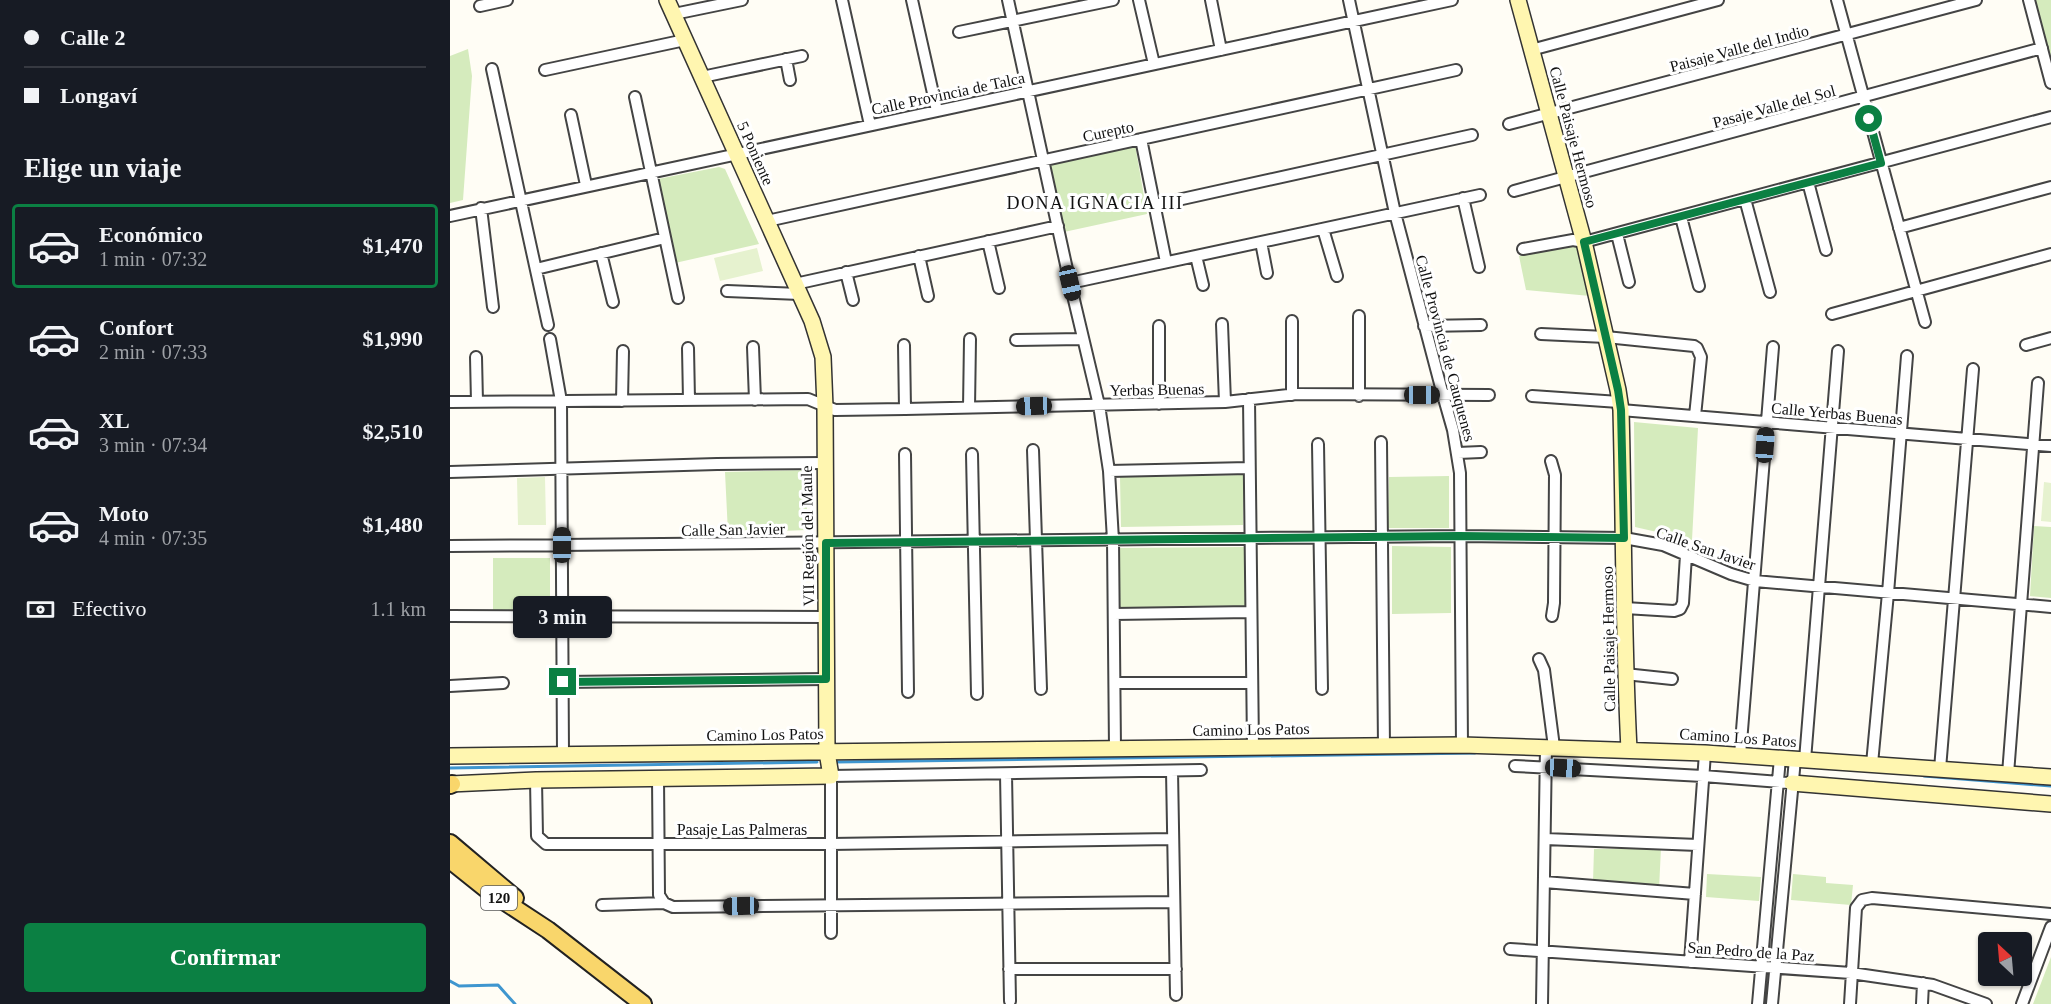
<!DOCTYPE html>
<html lang="es">
<meta charset="utf-8">
<style>
body{margin:0;font-family:"Times New Roman",serif;background:#242831;color:#f1f3f6;height:100vh;display:flex;flex-direction:column;font-size:22px;white-space:nowrap}
*{box-sizing:border-box;margin:0}
p{font-size:20px;color:#9ea1a6}
.icon{flex:none;width:33px;height:33px;fill:none;stroke:currentColor;stroke-width:2;stroke-linecap:round;stroke-linejoin:round}
.map{position:relative;flex:1;overflow:hidden}
.side{display:flex;flex-direction:column;background:#171b24;width:450px}
.side>*{flex:none}
.top-card{display:grid;align-content:center;height:132px;padding:0 24px;background:#171b24}
.needle{width:39px;rotate:334deg}
.controls{position:absolute;left:1528px;top:932px;display:grid;gap:12px}
.controls a{display:grid;place-items:center;width:54px;height:54px;border-radius:6px;background:#171b24;box-shadow:0 2px 4px #0004;font-size:30px}
.end{position:absolute;width:27px;height:27px;margin:-14px;border:8px solid #0b8043;background:#fff;box-shadow:0 0 0 3px #fff}
.from{border-radius:50%}
.bubble{position:absolute;height:42px;border-radius:6px;background:#171b24;box-shadow:0 2px 4px #0004;font-size:20px;font-weight:600;line-height:42px;text-align:center}
.car{position:absolute;width:18px;height:36px;margin:-18px -9px;border-radius:8px;box-shadow:0 0 4px 2px #0007;background:linear-gradient(#222 24%,#8ab4d8 0 40%,#222 0 76%,#8ab4d8 0 86%,#222 0)}
.top-card b{display:flex;align-items:center;gap:21px;height:57px;font-size:22px}
.top-card b+b{border-top:2px solid #363941}
.top-card i{width:15px;height:15px;background:#f1f3f6}
ul{padding:0;list-style:none}
li{display:flex;align-items:center;gap:18px;height:84px;margin:0 12px 9px;padding:0 12px;border:3px solid transparent;border-radius:6px}
li div{flex:1}
li b{display:block;font-size:22px}
li em{font-style:normal;font-weight:600}
li.selected{border-color:#0b8043}
li>.icon{width:54px;height:54px;stroke-width:1.5}
h2{padding:0 24px;font-size:27px;line-height:72px}
.pay{display:flex;align-items:center;gap:15px;height:66px;padding:0 24px;font-size:22px}
.pay p{margin-inline-start:auto}
.primary-button{display:flex;gap:12px;margin-top:auto;padding:12px 24px}
.primary-button a{flex:1;height:69px;border-radius:6px;background:#0b8043;color:#fff;font-size:24px;font-weight:600;line-height:69px;text-align:center}
main{display:flex;flex:1;min-height:0}
.map>svg:first-child{display:block}
.green{fill:#d5ebbd}
.pitch{fill:#e6f2cf}
.lines{fill:none;stroke-linecap:round;stroke-linejoin:round}
.stream{stroke:#3f96cf;stroke-width:3}
.street-casing{stroke:#444;stroke-width:14}
.secondary-casing{stroke:#333;stroke-width:18}
.primary-casing{stroke:#222;stroke-width:20}
.street{stroke:#fff;stroke-width:10}
.secondary{stroke:#fff6b0;stroke-width:15}
.primary{stroke:#f9d66b;stroke-width:16}
.route{stroke:#0b8043;stroke-width:8}
.labels{text-anchor:middle;stroke-width:6;stroke-linejoin:round;paint-order:stroke}
.shield{fill:#fff;stroke:#585858;stroke-width:1.5}
.shield-label{font-size:15px;font-weight:bold;fill:#111}
.street-label{font-size:16px;fill:#111;stroke:#fff}
.neighbourhood-label{font-size:18px;letter-spacing:1.5px;fill:#111;stroke:#fff}
</style>
<main>
<section class="side">
<div class="top-card">
<b><i class="from"></i>Calle 2</b>
<b><i></i>Longaví</b>
</div>
<h2>Elige un viaje</h2>
<ul>
<li class="selected"><svg class="icon" aria-label="car" viewBox="0 0 24 24"><path d="M5 17H2v-5l4-1 3-4h7l3 4 3 1v5h-3M9 17h6M6 11h13"/><circle cx="7" cy="17" r="2"/><circle cx="17" cy="17" r="2"/></svg><div><b>Económico</b><p>1 min · 07:32</p></div><em>$1,470</em></li>
<li><svg class="icon" aria-label="car" viewBox="0 0 24 24"><path d="M5 17H2v-5l4-1 3-4h7l3 4 3 1v5h-3M9 17h6M6 11h13"/><circle cx="7" cy="17" r="2"/><circle cx="17" cy="17" r="2"/></svg><div><b>Confort</b><p>2 min · 07:33</p></div><em>$1,990</em></li>
<li><svg class="icon" aria-label="car" viewBox="0 0 24 24"><path d="M5 17H2v-5l4-1 3-4h7l3 4 3 1v5h-3M9 17h6M6 11h13"/><circle cx="7" cy="17" r="2"/><circle cx="17" cy="17" r="2"/></svg><div><b>XL</b><p>3 min · 07:34</p></div><em>$2,510</em></li>
<li><svg class="icon" aria-label="car" viewBox="0 0 24 24"><path d="M5 17H2v-5l4-1 3-4h7l3 4 3 1v5h-3M9 17h6M6 11h13"/><circle cx="7" cy="17" r="2"/><circle cx="17" cy="17" r="2"/></svg><div><b>Moto</b><p>4 min · 07:35</p></div><em>$1,480</em></li>
</ul>
<div class="pay"><svg class="icon" aria-label="cash" viewBox="0 0 24 24"><path d="M3 7h18v10H3z"/><circle cx="12" cy="12" r="2"/></svg>Efectivo<p>1.1 km</p></div>
<div class="primary-button"><a>Confirmar</a></div>
</section>
<div class="map">
<svg width="1601" height="1004" viewBox="0 0 1601 1004">
<rect width="100%" height="100%" fill="#fffdf5"/>
<path class="green" d="M1584 0H1601V63Z
M18 49 22 76 13 200 0 203V56Z
M685 144 697 214 614 232 600 162Z
M269 167 275 169 309 244 225 263 208 179Z
M1127 243 1140 296 1076 290 1069 256Z
M1184 422 1248 428 1242 540 1185 527Z
M357 470V530L278 533 275 472Z
M794 475 793 525 671 527 670 477Z
M999 476V528H938L939 477Z
M1584 526 1601 527V598L1580 596Z
M942 546 1001 547V613L942 614Z
M796 547 797 607 670 609 669 548Z
M43 558H100V610H43Z
M1211 848 1209 889 1143 882 1144 849Z
M1257 874 1311 877 1309 901 1256 897Z
M1343 874 1376 877V883L1403 885 1401 905 1341 900Z
M1601 957V1004H1583Z"/>
<path class="pitch" d="M307 248 313 271 270 281 264 258Z
M95 477 96 525H68L67 478Z
M1594 482 1601 483V522L1591 521Z"/>
<g class="lines">
<path class="stream" d="M386 762 1025 753
M0 768 367 762
M1474 776 1601 786
M0 981 9 986 48 985 65 1004"/>
<g class="street-casing">
<path id="street" d="M392 0 420 125
M462 0 487 111
M558 0 620 283 649 405 659 471 663 540 665 749
M689 0 704 64
M761 0 771 50
M899 0 945 213 993 395 1003 430 1010 473 1012 745
M1387 0 1475 322
M1579 0 1601 83
M30 6 57 0
M224 14 292 0
M509 32 663 0
M1081 50 1268 0
M336 59 340 80
M42 69 98 325
M95 70 235 40
M252 77 352 56
M185 97 228 298
M121 115 136 185
M1059 124 1526 0
M691 139 716 262
M1358 182 1376 250
M1064 191 1592 48
M1013 198 1029 267
M1295 199 1320 292
M705 205 1022 135
M31 208 43 307
M0 216 1002 0
M1231 217 1249 286
M317 221 1006 70
M1449 228 1601 187
M873 229 887 276
M1167 234 1179 282
M538 241 549 288
M811 242 817 273
M1073 249 1123 240 1134 242 1601 117
M151 253 163 302
M469 256 478 296
M746 256 753 285
M86 269 215 238
M396 272 403 300
M620 283 1030 195
M345 284 608 226
M277 291 350 294
M1382 314 1601 254
M842 321V395
M772 324 775 402
M709 326V404
M974 326 1031 325
M1091 334 1156 337 1244 346 1247 348 1251 357 1245 416
M100 339 111 401 113 754
M566 340 633 339
M454 345 455 409
M1576 345 1601 338
M303 347 305 400
M238 348 239 400
M26 357 27 402
M909 396V316
M1082 396 1169 402
M799 399 803 747
M172 401 173 351
M0 402 358 399 385 410 455 409 775 402 847 394 1039 395
M519 408 520 339
M1171 410 1601 446
M931 442 934 746
M868 444 872 689
M583 450 591 689
M1008 453 1031 452
M455 454 458 692
M522 454 527 694
M1101 461 1105 475 1104 603 1102 616
M659 471 799 468
M0 472 267 464 374 463
M0 546 1009 536 1174 538 1213 545 1281 574 1305 581 1601 607
M1175 608 1224 611 1230 609 1233 603 1236 555
M664 614 801 612
M0 616 376 617
M1089 659 1094 670 1104 747
M1175 674 1222 679
M113 682 376 679
M665 683H802
M0 686 53 683
M1290 755 1323 347
M1355 760 1388 351
M1422 764 1438 593 1457 356
M1065 766 1253 776 1342 783
M1490 769 1523 369
M722 771 726 995
M556 774 560 1001
M1558 774 1588 383
M208 778 209 895 214 903
M86 780 87 836 96 844H381L723 839
M1095 839 1248 845
M1094 882 1245 894
M214 903 223 907 724 902
M152 905 214 903
M381 933V776L751 770
M1060 949 1401 973 1483 985 1536 1004
M1240 962 1255 753
M559 969H726
M1092 1004 1096 747
M1308 1004 1330 758
M1322 1004 1345 759
M1400 1004 1406 908 1412 900 1422 898 1601 914
M1472 1004 1473 983
M1572 1004 1601 927"/>
</g>
<g class="secondary-casing">
<path id="secondary" d="M1068 0 1134 242 1168 390 1171 410C1174 523 1173 636 1179 749
M0 756 1012 745 1255 753 1601 777
M1342 783 1601 804
M0 784 86 780 381 776 377 752 375 407 373 357 362 321 217 0"/>
</g>
<g class="primary-casing">
<path id="primary" d="M0 785 2 784
M0 843 65 898
M0 860 40 892 98 930 193 1004"/>
</g>
<use href="#street" class="street"/>
<use href="#secondary" class="secondary"/>
<use href="#primary" class="primary"/>
</g>
<g class="lines">
<path class="route" d="M113 682 376 679V543L1009 536 1174 538 1171 410 1168 390 1134 242 1431 163 1419 119"/>
</g>
<g class="labels">
<rect class="shield" x="31" y="886" width="36" height="24" rx="4.5"/>
<g class="shield-label">
<text x="49" y="903">120</text>
</g>
<g class="street-label">
<text transform="translate(1289 48) rotate(-15)" y="6">Paisaje Valle del Indio</text>
<text transform="translate(498 93) rotate(-12)" y="6">Calle Provincia de Talca</text>
<text transform="translate(1324 106) rotate(-15)" y="6">Pasaje Valle del Sol</text>
<text transform="translate(658 131) rotate(-12)" y="6">Curepto</text>
<text transform="translate(1124 137) rotate(75)" y="6">Calle Paisaje Hermoso</text>
<text transform="translate(306 153) rotate(66)" y="6">5 Poniente</text>
<text transform="translate(996 348) rotate(75)" y="6">Calle Provincia de Cauquenes</text>
<text transform="translate(707 389) rotate(-1)" y="6">Yerbas Buenas</text>
<text transform="translate(1387 413) rotate(5)" y="6">Calle Yerbas Buenas</text>
<text transform="translate(283 529) rotate(-1)" y="6">Calle San Javier</text>
<text transform="translate(357 536) rotate(-91)" y="6">VII Región del Maule</text>
<text transform="translate(1256 548) rotate(19)" y="6">Calle San Javier</text>
<text transform="translate(1158 639) rotate(-91)" y="6">Calle Paisaje Hermoso</text>
<text transform="translate(801 729) rotate(-1)" y="6">Camino Los Patos</text>
<text transform="translate(315 734) rotate(-1)" y="6">Camino Los Patos</text>
<text transform="translate(1288 737) rotate(4)" y="6">Camino Los Patos</text>
<text x="292" y="835">Pasaje Las Palmeras</text>
<text transform="translate(1301 951) rotate(4)" y="6">San Pedro de la Paz</text>
</g>
<g class="neighbourhood-label">
<text x="645" y="209">DONA IGNACIA III</text>
</g>
</g>
</svg>
<div class="controls">
<a><svg class="needle" viewBox="-14 -14 28 28"><path d="M0-13l5 13h-10z" fill="#e53935"/><path d="M0 13l5-13h-10z" fill="#9ea1a6"/></svg></a>
</div>
<i class="end from" style="left:1419px;top:119px"></i>
<i class="end" style="left:113px;top:682px"></i>
<div class="bubble" style="left:63px;top:596px;width:99px">3 min</div>
<i class="car" style="left:620px;top:283px;rotate:167deg"></i>
<i class="car" style="left:972px;top:395px;rotate:90deg"></i>
<i class="car" style="left:584px;top:406px;rotate:268deg"></i>
<i class="car" style="left:1315px;top:445px;rotate:4deg"></i>
<i class="car" style="left:112px;top:545px;rotate:0deg"></i>
<i class="car" style="left:1113px;top:768px;rotate:93deg"></i>
<i class="car" style="left:291px;top:906px;rotate:269deg"></i>
</div>
</main>
